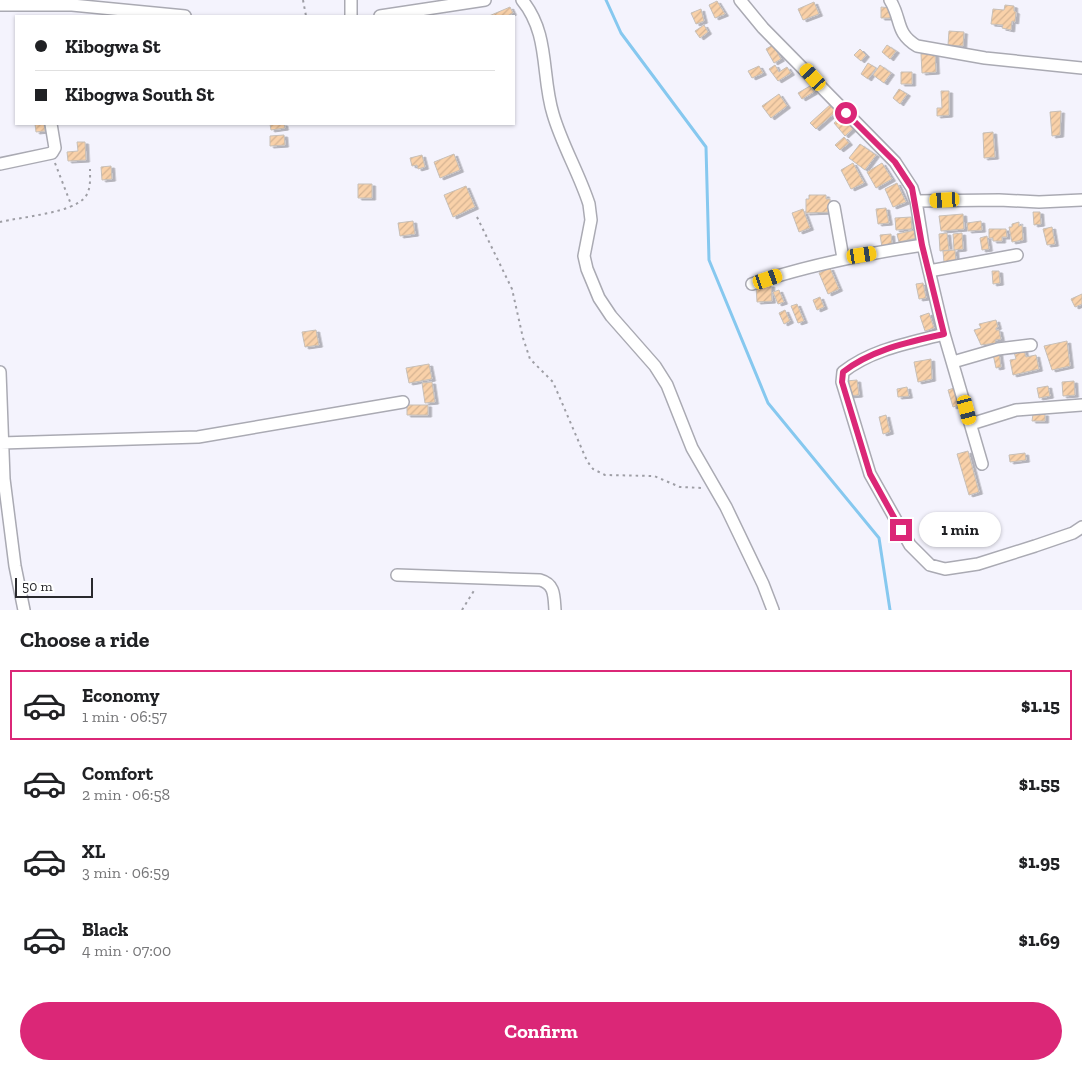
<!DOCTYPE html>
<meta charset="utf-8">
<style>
body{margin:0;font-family:"Zilla Slab",serif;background:#f2f2f2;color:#202124;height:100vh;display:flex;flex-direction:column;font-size:19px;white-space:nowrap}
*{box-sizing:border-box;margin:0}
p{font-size:16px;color:#757577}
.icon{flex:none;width:28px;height:28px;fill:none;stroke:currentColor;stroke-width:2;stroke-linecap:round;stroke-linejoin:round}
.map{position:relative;height:610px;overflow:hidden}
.details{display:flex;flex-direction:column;background:#fff;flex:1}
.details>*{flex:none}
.guide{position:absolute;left:15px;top:15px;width:500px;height:110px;border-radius:0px;box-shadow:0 1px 4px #0004;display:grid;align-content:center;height:110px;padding:0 20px;background:#fff}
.scale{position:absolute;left:15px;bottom:12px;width:78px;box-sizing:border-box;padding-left:5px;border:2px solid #29292d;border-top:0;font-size:14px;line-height:18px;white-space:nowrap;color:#29292d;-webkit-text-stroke:4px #fff;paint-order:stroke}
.end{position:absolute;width:22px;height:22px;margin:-11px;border:6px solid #db2777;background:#fff;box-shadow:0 0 0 2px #fff}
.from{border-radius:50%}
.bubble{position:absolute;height:35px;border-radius:18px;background:#fff;box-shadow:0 1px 4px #0004;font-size:16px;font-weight:800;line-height:35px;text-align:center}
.car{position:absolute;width:15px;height:30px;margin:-15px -8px;border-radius:6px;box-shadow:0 0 4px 1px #0007;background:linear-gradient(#f5c518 24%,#345 0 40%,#f5c518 0 76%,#345 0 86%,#f5c518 0)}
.guide b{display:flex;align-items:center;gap:18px;height:48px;font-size:19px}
.guide b+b{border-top:1px solid #e0e0e0}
.guide i{width:12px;height:12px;background:#202124}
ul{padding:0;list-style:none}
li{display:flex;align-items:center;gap:15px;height:70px;margin:0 10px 8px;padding:0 10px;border:2px solid transparent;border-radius:0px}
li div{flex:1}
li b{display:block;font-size:19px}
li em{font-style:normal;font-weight:800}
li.on{border-color:#db2777}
li>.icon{width:45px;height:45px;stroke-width:1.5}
h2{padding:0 20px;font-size:22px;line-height:60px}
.button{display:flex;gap:10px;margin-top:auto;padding:10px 20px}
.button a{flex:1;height:58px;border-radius:30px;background:#db2777;color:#fff;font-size:20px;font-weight:800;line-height:58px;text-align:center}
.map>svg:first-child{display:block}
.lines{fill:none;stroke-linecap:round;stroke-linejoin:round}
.stream{stroke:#86c8ef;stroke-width:3}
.building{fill:url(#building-hatch);stroke:#c7bfb7;filter:url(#shadow)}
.street-casing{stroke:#aaaab3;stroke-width:14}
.path{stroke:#9e9ea5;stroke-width:2;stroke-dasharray:2.5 4;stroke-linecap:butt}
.street{stroke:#fff;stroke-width:11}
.route{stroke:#db2777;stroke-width:6}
</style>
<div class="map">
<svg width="1082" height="610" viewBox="0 0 1082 610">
<defs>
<pattern id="building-hatch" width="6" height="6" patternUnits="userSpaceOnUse" patternTransform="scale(1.25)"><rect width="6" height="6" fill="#f9d1a9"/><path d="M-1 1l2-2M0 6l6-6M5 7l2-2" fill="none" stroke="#d5b392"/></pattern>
<filter id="shadow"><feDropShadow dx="3.5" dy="2" stdDeviation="0" flood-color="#0004"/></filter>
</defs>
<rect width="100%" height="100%" fill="#f4f3fd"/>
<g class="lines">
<path class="stream" d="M606 0 621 33 706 147 709 260 768 403 879 538 890 610"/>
</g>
<path class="building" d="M717 1 725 14 715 18 709 5Z
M814 2 819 14 803 20 798 9Z
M1005 5 1014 6V11L1016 12 1015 22 1012 21 1011 30 1002 28 1003 25 991 24 993 9 1004 10Z
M510 7 513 13 507 16H489Z
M881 7 891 8V18H881Z
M701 9 704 21 696 24 691 13Z
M704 25 708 32 700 38 695 31Z
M949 31 964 32 963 46 948 45Z
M773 45 781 59 774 63 766 49Z
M887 45 896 51 890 59 882 52Z
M860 49 866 55 861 61 854 55Z
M935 53 936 72 922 73 921 54Z
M868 63 876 68 868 79 861 74Z
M775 65 779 72 787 67 791 73 778 81 769 69Z
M880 65 891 73 884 83 873 75Z
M759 66 763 73 752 78 748 71Z
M901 72H912V84H901Z
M810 86 814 92 802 99 798 93Z
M899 89 907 94 900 104 893 98Z
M941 91H949V115L937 116V108H942Z
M779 94 787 106 771 118 762 106Z
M832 103 838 110 816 129 810 123Z
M1061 111 1060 135 1052 136 1050 112Z
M845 114 856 126 845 136 834 123Z
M35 124H44L45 131 36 132Z
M270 124H284L285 128 271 130Z
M993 132 995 157 984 158 983 133Z
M284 135 285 145 270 146V136Z
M844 137 849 143 840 150 835 145Z
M77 142H85L86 160 68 161 67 152 78 151Z
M860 144 876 155 865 170 849 158Z
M454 154 460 170 440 178 434 162Z
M422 155 425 167 418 169 417 165 412 166 410 158Z
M853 163 864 183 851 189 841 170Z
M882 163 892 179 876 188 867 172Z
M111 166 112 179 102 180 101 167Z
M897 183 906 202 893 207 885 189Z
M358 184H372V198H358Z
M466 186 475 207 453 217 444 195Z
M809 195H826V199H830V212L806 213V199H809Z
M886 208 889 223 878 224 876 209Z
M803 209 810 228 799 232 792 213Z
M1033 212H1040L1041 224 1034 225Z
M963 214 964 229 941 231 939 216Z
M911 217 912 229 896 230 895 218Z
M413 221 415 234 400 236 398 223Z
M981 221 982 230 968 231 967 223Z
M1019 222V226L1022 225 1023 240 1012 242 1009 227H1012V224Z
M1052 227 1055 244 1047 245 1043 229Z
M989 229H1006L1007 237H1002V241H993V238H989Z
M915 230 917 238 899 242 897 234Z
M947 233 949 250 940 251 939 234Z
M962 233 963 249 954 250 953 234Z
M891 234 892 246 882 247 880 235Z
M987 236 989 249 982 250 980 238Z
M955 250 956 261 944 262 943 251Z
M830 268 839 289 828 294 819 273Z
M992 271H999L1000 283 993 284Z
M923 283 926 298 919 299 916 284Z
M771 285 772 301 757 302 756 286Z
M779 290 784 302 778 304 773 292Z
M1082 294V304L1075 307 1071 299Z
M820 297 824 307 817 310 813 300Z
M797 304 804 321 798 323 791 306Z
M785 310 790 321 784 324 779 313Z
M929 313 934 328 925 331 920 316Z
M996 320 998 327 996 328V330H999L1001 339 995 340 996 343 981 345 974 330 981 328 979 324Z
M316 330 319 345 305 347 302 332Z
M1067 341 1070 366 1052 370 1044 346Z
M1024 350 1026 357 1036 355 1039 369 1013 375 1010 360 1016 359 1014 352Z
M999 353 1001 367 996 368 993 354Z
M931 359 932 379 918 382 914 362Z
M429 364 432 379 409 383 406 368Z
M857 380 859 395 848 396 846 381Z
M1074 381 1075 395 1063 396 1062 382Z
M432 382 435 402 425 403 422 383Z
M1048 386 1050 396 1039 398 1037 388Z
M907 387 909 396 898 397 897 389Z
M954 388 959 405 953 407 948 390Z
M407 405H428V415H407Z
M1033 414H1045V421H1032Z
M886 415 890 432 883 434 879 417Z
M968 451 979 492 969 495 957 454Z
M1025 453 1026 460 1010 462 1009 455Z"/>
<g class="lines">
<g class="street-casing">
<path id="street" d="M351 0V16
M522 0C550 34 541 75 553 114 562 145 579 173 589 204L591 220 584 256 587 269 599 298 611 316 655 366 667 385 692 448 726 507 763 584 773 610
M740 0 763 28 895 162 912 188 916 201 923 245 944 334 982 464
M890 0C902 19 895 33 917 46L985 58 1082 68
M0 5H72L185 16
M380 16 485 0
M0 164 52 153 55 148 51 124
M916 201 999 200 1039 202 1082 200
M834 207 843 258
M929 271 1017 255
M752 284C808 265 864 254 923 245
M944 334C910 343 872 349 843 372L842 382 870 474 910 545 930 565 945 569 978 564 1035 546 1073 533 1082 527
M953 362 998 349 1031 345
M0 372 4 479 15 566 24 610
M971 424 1016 410 1082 405
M1 443 198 437 403 402
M397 575 540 580C555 584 554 596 555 610"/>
</g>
<path class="path" d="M303 0 306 16
M55 163 72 207
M477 217 512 289 523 338 530 359 553 382 587 461 593 469 605 475 654 476 680 487 703 488
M0 222C20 217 75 213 86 196 91 188 90 178 90 169
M462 610 475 589"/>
<use href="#street" class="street"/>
</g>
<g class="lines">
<path class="route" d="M846 113 895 162 912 188 922 245 944 334C910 342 872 349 843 372L842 382 870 474 901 530"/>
</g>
</svg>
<div class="scale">50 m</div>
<i class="end from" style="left:846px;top:113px"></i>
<i class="end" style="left:901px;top:530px"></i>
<div class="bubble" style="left:919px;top:512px;width:82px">1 min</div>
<i class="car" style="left:813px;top:77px;rotate:318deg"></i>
<i class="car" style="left:945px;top:200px;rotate:267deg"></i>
<i class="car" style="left:862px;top:255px;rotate:81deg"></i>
<i class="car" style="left:768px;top:279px;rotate:71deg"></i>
<i class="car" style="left:967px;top:410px;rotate:165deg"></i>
<div class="guide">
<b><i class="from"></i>Kibogwa St</b>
<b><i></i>Kibogwa South St</b>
</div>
</div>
<section class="details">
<h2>Choose a ride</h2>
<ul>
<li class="on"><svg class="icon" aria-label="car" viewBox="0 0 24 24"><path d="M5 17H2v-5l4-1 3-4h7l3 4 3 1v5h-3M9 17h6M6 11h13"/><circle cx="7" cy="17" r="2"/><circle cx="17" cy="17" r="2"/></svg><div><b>Economy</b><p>1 min · 06:57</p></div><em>$1.15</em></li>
<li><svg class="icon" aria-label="car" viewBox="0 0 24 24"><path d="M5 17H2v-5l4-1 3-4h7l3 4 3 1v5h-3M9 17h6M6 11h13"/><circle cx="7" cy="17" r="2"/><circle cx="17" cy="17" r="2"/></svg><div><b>Comfort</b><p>2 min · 06:58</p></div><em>$1.55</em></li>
<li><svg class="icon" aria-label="car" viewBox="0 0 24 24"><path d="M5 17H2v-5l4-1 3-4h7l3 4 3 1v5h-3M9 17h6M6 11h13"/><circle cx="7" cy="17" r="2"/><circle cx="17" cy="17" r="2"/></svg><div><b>XL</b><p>3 min · 06:59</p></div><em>$1.95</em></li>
<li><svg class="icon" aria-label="car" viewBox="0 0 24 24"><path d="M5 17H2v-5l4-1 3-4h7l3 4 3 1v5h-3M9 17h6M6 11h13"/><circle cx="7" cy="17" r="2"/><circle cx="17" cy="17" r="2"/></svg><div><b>Black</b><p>4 min · 07:00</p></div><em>$1.69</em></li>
</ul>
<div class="button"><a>Confirm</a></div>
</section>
